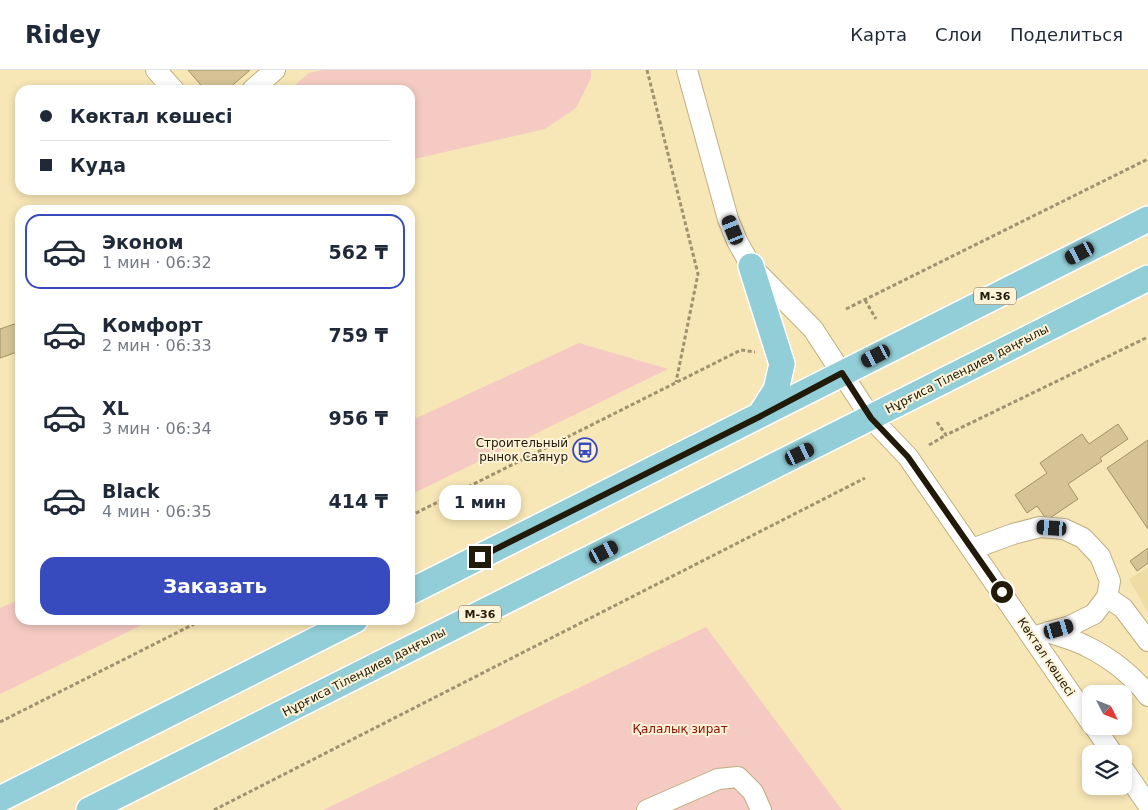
<!DOCTYPE html>
<html lang="ru">
<meta charset="utf-8">
<style>
body{margin:0;font-family:"DejaVu Sans",sans-serif;background:#f2f2f3;color:#1f2937;height:100vh;display:flex;flex-direction:column;font-size:19px;white-space:nowrap}
*{box-sizing:border-box;margin:0}
p{font-size:16px;color:#747a83}
.icon{flex:none;width:28px;height:28px;fill:none;stroke:currentColor;stroke-width:2;stroke-linecap:round;stroke-linejoin:round}
.map{position:relative;flex:1;overflow:hidden}
.sheet{position:absolute;left:15px;top:135px;width:400px;height:420px;display:flex;flex-direction:column;background:#fff;border-radius:15px;box-shadow:0 2px 8px #0003}
.sheet>*{flex:none}
.hud{position:absolute;left:15px;top:15px;width:400px;height:110px;border-radius:15px;box-shadow:0 2px 8px #0003;display:grid;align-content:center;height:110px;padding:0 25px;background:#fff}
.needle{width:32px;rotate:132deg}
.fabs{position:absolute;left:1082px;top:615px;display:grid;gap:10px}
.fabs a{display:grid;place-items:center;width:50px;height:50px;border-radius:10px;background:#fff;box-shadow:0 2px 8px #0003;font-size:25px}
.end{position:absolute;width:22px;height:22px;margin:-11px;border:6px solid #211a08;background:#fff;box-shadow:0 0 0 2px #fff}
.from{border-radius:50%}
.bubble{position:absolute;height:35px;border-radius:15px;background:#fff;box-shadow:0 2px 8px #0003;font-size:16px;font-weight:800;line-height:35px;text-align:center}
.car{position:absolute;width:15px;height:30px;margin:-15px -8px;border-radius:6px;box-shadow:0 0 4px 1px #0007;background:linear-gradient(#222 24%,#8ab4d8 0 40%,#222 0 76%,#8ab4d8 0 86%,#222 0)}
.hud b{display:flex;align-items:center;gap:18px;height:48px;font-size:19px}
.hud b+b{border-top:1px solid #e0e1e3}
.hud i{width:12px;height:12px;background:#1f2937}
ul{padding:9px 0 0;list-style:none}
li{display:flex;align-items:center;gap:15px;height:75px;margin:0 10px 8px;padding:0 15px;border:2px solid transparent;border-radius:15px}
li div{flex:1}
li b{display:block;font-size:19px}
li em{font-style:normal;font-weight:800}
li.current{border-color:#374bbe}
li>.icon{width:45px;height:45px;stroke-width:1.5}
.action{display:flex;gap:10px;margin-top:auto;padding:10px 25px}
.action a{flex:1;height:58px;border-radius:15px;background:#374bbe;color:#fff;font-size:20px;font-weight:800;line-height:58px;text-align:center}
header{display:flex;align-items:center;gap:30px;box-sizing:border-box;height:70px;padding:0 25px;background:#fff;border-bottom:1px solid #e0e1e3}
header strong{font-size:24px}
nav{display:flex;gap:28px;margin-inline-start:auto;font-size:18px}
.map>svg:first-child{display:block}
.built{fill:#efdba4}
.green{fill:#f5cac3}
.building{fill:#d5c395;stroke:#a29265}
.lines{fill:none;stroke-linecap:round;stroke-linejoin:round}
.minor-casing{stroke:#bfae80;stroke-width:22}
.major-casing{stroke:#fff;stroke-width:28}
.path{stroke:#9f926e;stroke-width:3;stroke-dasharray:4 2.5;stroke-linecap:butt}
.minor{stroke:#fff;stroke-width:20}
.major{stroke:#92ced7;stroke-width:25}
.route{stroke:#211a08;stroke-width:6}
.labels{text-anchor:middle;stroke-width:4;stroke-linejoin:round;paint-order:stroke}
.shield{fill:#fef3d7;stroke:#635b46;stroke-width:1}
.shield-label{font-size:11px;font-weight:bold;fill:#211a08}
.street-label{font-size:12px;fill:#211a08;stroke:#fef3d7}
.poi-label{font-size:12px;fill:#211a08;stroke:#fef3d7;text-anchor:end}
.park-label{font-size:12px;fill:#8a0e04;stroke:#fef3d7}
</style>
<header>
<strong>Ridey</strong>
<nav><a>Карта</a><a>Слои</a><a>Поделиться</a></nav>
</header>
<div class="map">
<svg width="1148" height="740" viewBox="0 0 1148 740">
<rect width="100%" height="100%" fill="#f7e6b6"/>
<path class="built" d="M1148 498V543L1129 509Z"/>
<path class="green" d="M323 0H591V8L576 38 545 59 410 90V20H289L309 3Z
M579 273 668 299 410 425V351Z
M20 529V550H152L0 624V538Z
M706 557 842 740H323Z"/>
<path class="building" d="M188 0H250L227 20H205Z
M20 252V281L0 288V259Z
M1118 354 1128 369 1100 388 1102 391 1068 414 1078 429 1047 450 1037 436 1027 443 1015 425 1047 403 1040 393 1082 364 1089 374Z
M1148 370V459L1107 398Z
M1148 478V493L1137 501 1130 491Z"/>
<g class="lines">
<g class="minor-casing">
<path id="minor" d="M156 0 174 20
M687 0 728 149 737 171 751 196 813 259 871 348 908 387 1091 653
M252 20 275 0
M972 479 1013 464 1040 457 1064 459 1083 468 1100 486 1110 511 1107 527 1094 544 1070 556 1032 567
M1107 527 1123 538 1148 571
M1048 562C1061 567 1076 570 1088 577 1110 588 1134 606 1148 626
M1094 656 1113 684
M1124 700 1148 735
M647 740 718 709 738 707 753 722 761 740"/>
</g>
<g class="major-casing">
<path id="major" d="M751 196 782 294 776 320 760 345
M410 522 1148 149
M0 729 355 550
M89 740 1148 208"/>
</g>
<path class="path" d="M647 0 698 204 676 312
M865 230 876 249
M846 239 1148 89
M937 352 946 365 1148 267
M929 375 946 365
M410 446 741 280 755 282
M0 652 202 550
M214 740 865 408"/>
<use href="#minor" class="minor"/>
<use href="#major" class="major"/>
</g>
<g class="lines">
<path class="route" d="M480 487 759 347 842 303 871 348 908 387 1002 522"/>
</g>
<defs>
<g id="bus-ring" transform="scale(1.25)"><circle r="9.5" fill="#fef3d7" stroke="#374bbe" stroke-width="1.5"/><path d="M-5-6H5V4H4V6H2V4H-2V6H-4V4H-5ZM-3.5-4V0h7V-4ZM-3.5 1.2v1.5H-2V1.2ZM2 1.2v1.5H3.5V1.2Z" fill="#374bbe"/></g>
</defs>
<g fill-rule="evenodd">
<use href="#bus-ring" x="585" y="380"/>
</g>
<g class="labels">
<g class="shield">
<rect x="974" y="217.5" width="42" height="17" rx="4"/>
<rect x="459" y="535.5" width="42" height="17" rx="4"/>
</g>
<g class="shield-label">
<text x="995" y="230">M-36</text>
<text x="480" y="548">M-36</text>
</g>
<g class="street-label">
<text transform="translate(967 299) rotate(-27)" y="4">Нұрғиса Тілендиев даңғылы</text>
<text transform="translate(1046 587) rotate(56)" y="4">Көктал көшесі</text>
<text transform="translate(364 602) rotate(-27)" y="4">Нұрғиса Тілендиев даңғылы</text>
</g>
<g class="poi-label">
<text x="568" y="377">Строительный<tspan x="568" dy="14">рынок Саянур</tspan></text>
</g>
<g class="park-label">
<text x="680" y="663">Қалалық зират</text>
</g>
</g>
</svg>
<div class="fabs">
<a><svg class="needle" viewBox="-14 -14 28 28"><path d="M0-13l5 13h-10z" fill="#e53935"/><path d="M0 13l5-13h-10z" fill="#747a83"/></svg></a>
<a><svg class="icon" aria-label="layers" viewBox="0 0 24 24"><path d="M12 4l9 5-9 5-9-5zM3 14l9 5 9-5"/></svg></a>
</div>
<i class="end from" style="left:1002px;top:522px"></i>
<i class="end" style="left:480px;top:487px"></i>
<div class="bubble" style="left:439px;top:415px;width:82px">1 мин</div>
<i class="car" style="left:733px;top:160px;rotate:338deg"></i>
<i class="car" style="left:1080px;top:183px;rotate:243deg"></i>
<i class="car" style="left:876px;top:286px;rotate:243deg"></i>
<i class="car" style="left:800px;top:384px;rotate:64deg"></i>
<i class="car" style="left:1052px;top:458px;rotate:274deg"></i>
<i class="car" style="left:604px;top:482px;rotate:63deg"></i>
<i class="car" style="left:1059px;top:559px;rotate:74deg"></i>
<div class="hud">
<b><i class="from"></i>Көктал көшесі</b>
<b><i></i>Куда</b>
</div>
<section class="sheet">
<ul>
<li class="current"><svg class="icon" aria-label="car" viewBox="0 0 24 24"><path d="M5 17H2v-5l4-1 3-4h7l3 4 3 1v5h-3M9 17h6M6 11h13"/><circle cx="7" cy="17" r="2"/><circle cx="17" cy="17" r="2"/></svg><div><b>Эконом</b><p>1 мин · 06:32</p></div><em>562 ₸</em></li>
<li><svg class="icon" aria-label="car" viewBox="0 0 24 24"><path d="M5 17H2v-5l4-1 3-4h7l3 4 3 1v5h-3M9 17h6M6 11h13"/><circle cx="7" cy="17" r="2"/><circle cx="17" cy="17" r="2"/></svg><div><b>Комфорт</b><p>2 мин · 06:33</p></div><em>759 ₸</em></li>
<li><svg class="icon" aria-label="car" viewBox="0 0 24 24"><path d="M5 17H2v-5l4-1 3-4h7l3 4 3 1v5h-3M9 17h6M6 11h13"/><circle cx="7" cy="17" r="2"/><circle cx="17" cy="17" r="2"/></svg><div><b>XL</b><p>3 мин · 06:34</p></div><em>956 ₸</em></li>
<li><svg class="icon" aria-label="car" viewBox="0 0 24 24"><path d="M5 17H2v-5l4-1 3-4h7l3 4 3 1v5h-3M9 17h6M6 11h13"/><circle cx="7" cy="17" r="2"/><circle cx="17" cy="17" r="2"/></svg><div><b>Black</b><p>4 мин · 06:35</p></div><em>414 ₸</em></li>
</ul>
<div class="action"><a>Заказать</a></div>
</section>
</div>
